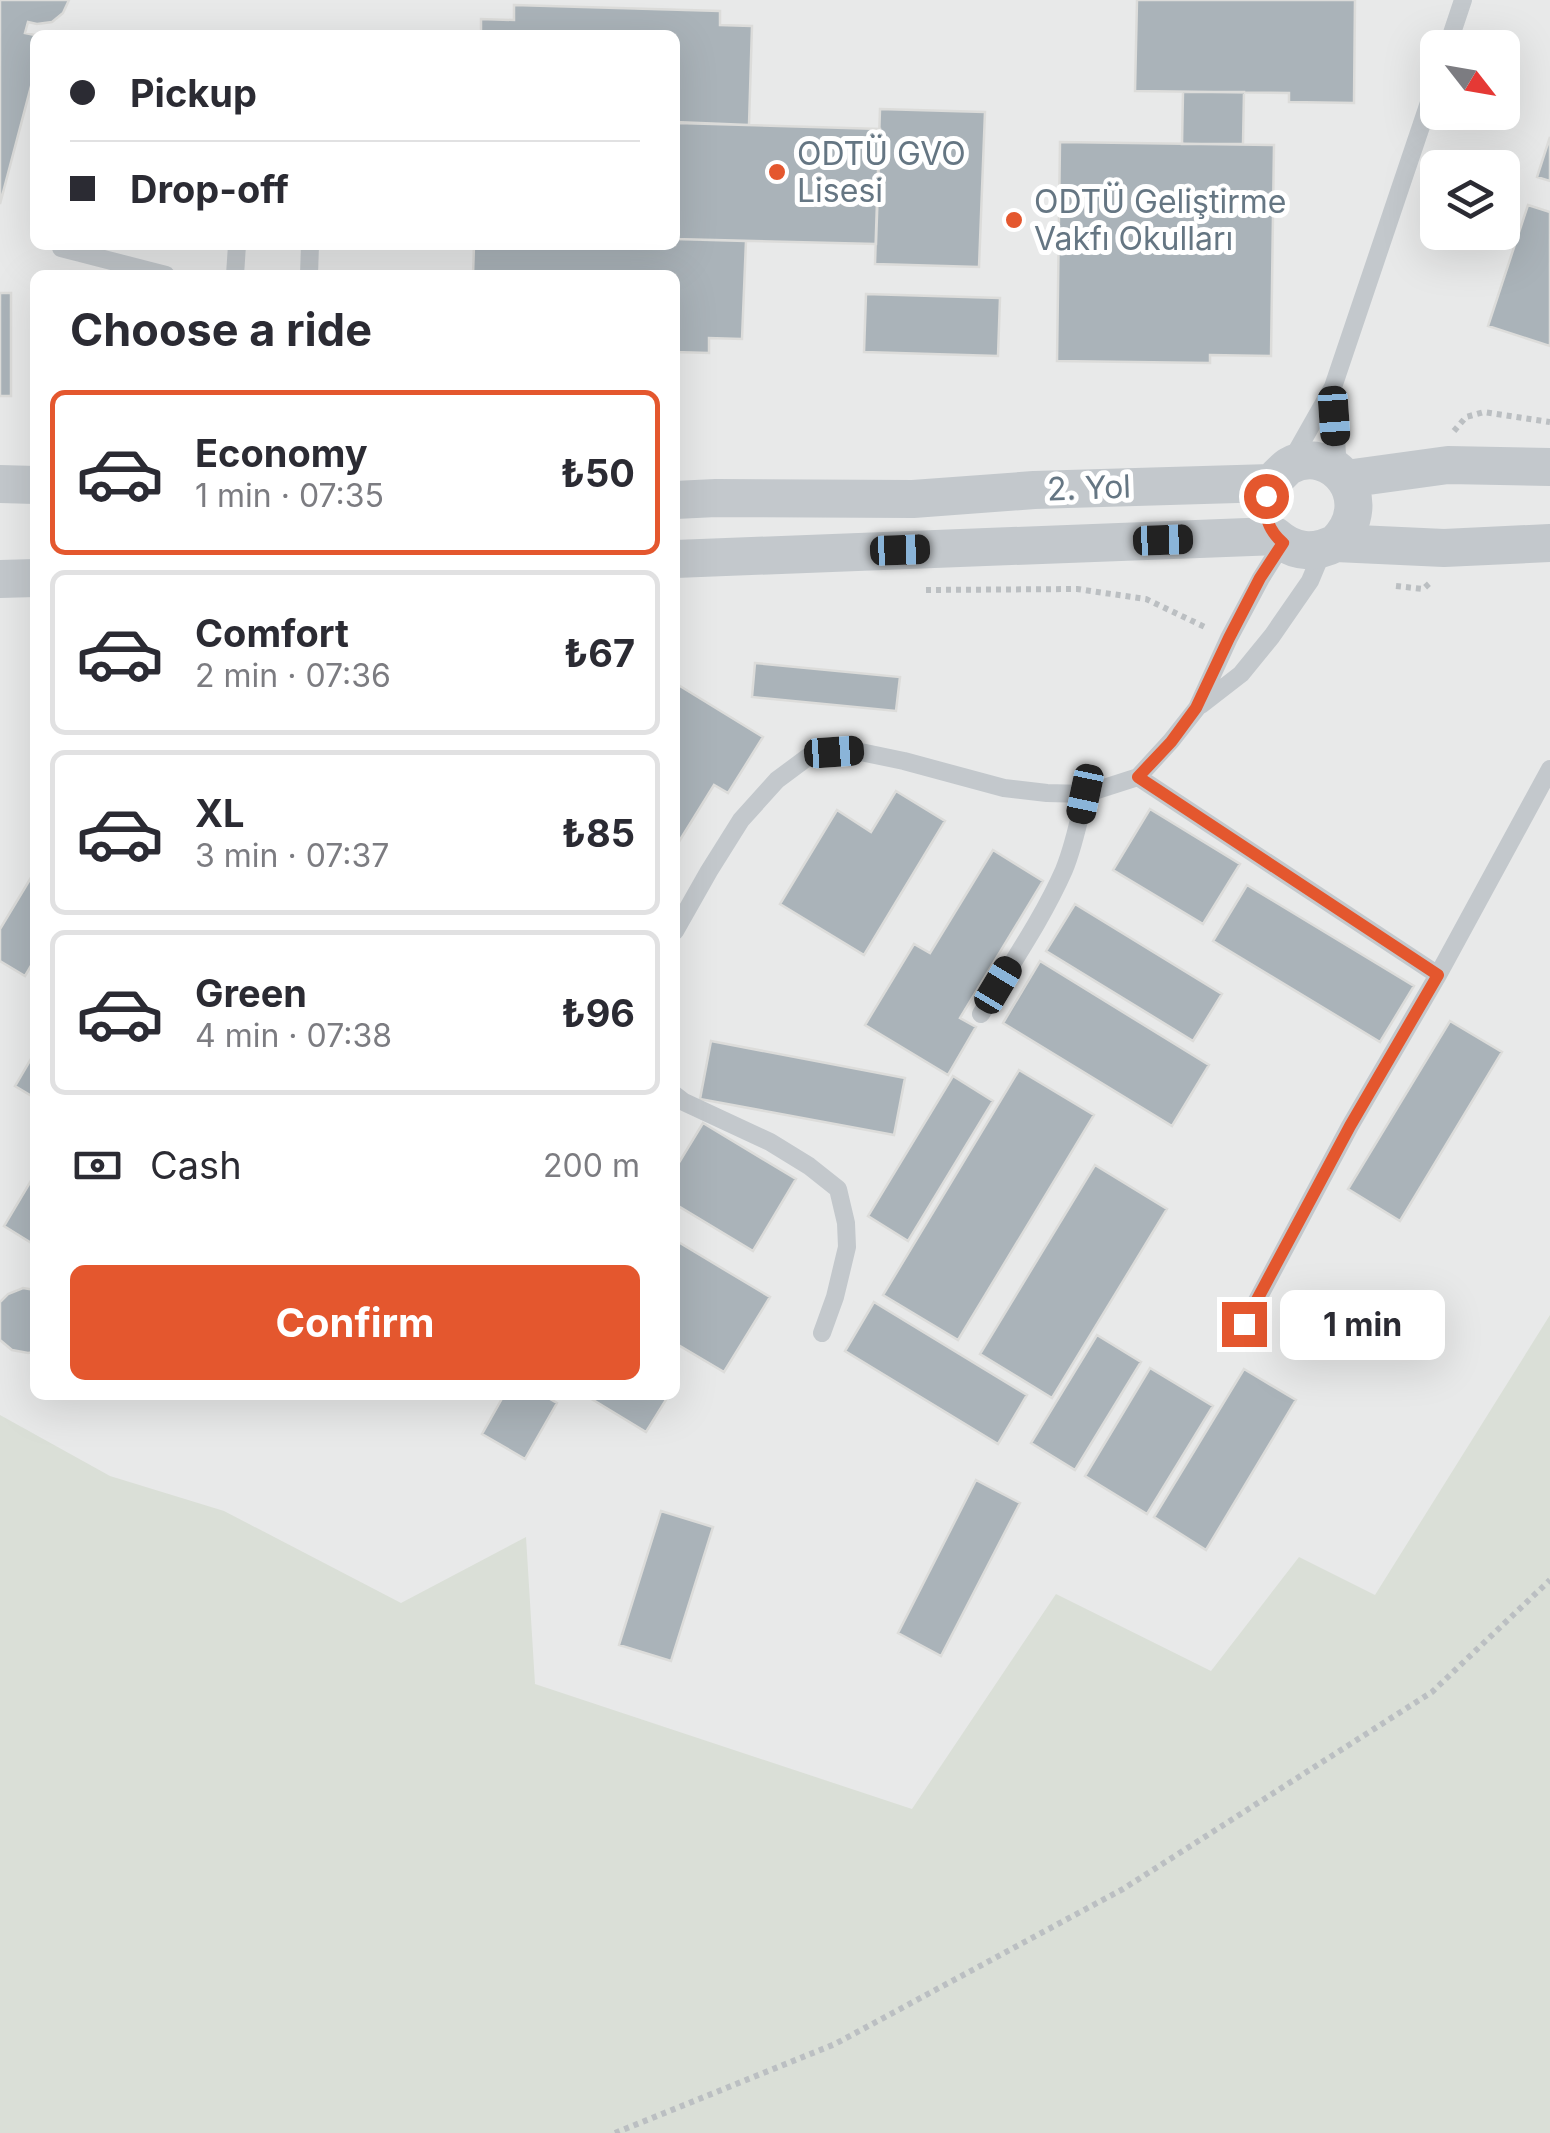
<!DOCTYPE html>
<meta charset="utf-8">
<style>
body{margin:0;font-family:Inter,sans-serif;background:#f7f7f7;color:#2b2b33;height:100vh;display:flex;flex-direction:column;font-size:38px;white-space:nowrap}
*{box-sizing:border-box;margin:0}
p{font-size:32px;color:#7c7c81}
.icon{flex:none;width:55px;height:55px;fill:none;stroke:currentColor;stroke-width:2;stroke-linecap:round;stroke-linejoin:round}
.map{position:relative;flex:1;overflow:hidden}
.panel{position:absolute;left:30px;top:270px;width:650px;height:1130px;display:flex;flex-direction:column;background:#fff;border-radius:15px;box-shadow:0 10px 40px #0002}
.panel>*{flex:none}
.top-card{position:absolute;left:30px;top:30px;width:650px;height:220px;border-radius:15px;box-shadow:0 10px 40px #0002;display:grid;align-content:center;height:220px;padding:0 40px;background:#fff}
.needle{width:65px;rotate:121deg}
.fabs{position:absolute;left:1420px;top:30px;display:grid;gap:20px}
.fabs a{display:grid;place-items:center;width:100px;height:100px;border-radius:15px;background:#fff;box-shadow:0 10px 40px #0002;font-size:50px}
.end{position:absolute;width:45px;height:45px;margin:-22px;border:12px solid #e4572e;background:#fff;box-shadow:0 0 0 5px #fff}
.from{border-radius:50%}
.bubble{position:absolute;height:70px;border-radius:15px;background:#fff;box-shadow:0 10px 40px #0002;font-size:32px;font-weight:700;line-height:70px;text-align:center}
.car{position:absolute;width:30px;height:60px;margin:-30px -15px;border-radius:12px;box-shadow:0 0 8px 2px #0007;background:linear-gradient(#222 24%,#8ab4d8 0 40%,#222 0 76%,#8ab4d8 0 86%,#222 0)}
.top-card b{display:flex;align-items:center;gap:35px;height:95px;font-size:38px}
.top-card b+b{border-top:2px solid #e1e1e2}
.top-card i{width:25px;height:25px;background:#2b2b33}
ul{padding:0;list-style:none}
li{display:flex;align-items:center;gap:30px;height:165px;margin:0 20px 15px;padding:0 20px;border:5px solid #e1e1e2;border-radius:15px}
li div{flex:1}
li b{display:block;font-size:38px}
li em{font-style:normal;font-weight:700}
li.current{border-color:#e4572e}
li>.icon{width:90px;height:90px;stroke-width:1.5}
h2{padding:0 40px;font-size:45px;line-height:120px}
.pay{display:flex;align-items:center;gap:25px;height:110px;padding:0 40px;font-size:38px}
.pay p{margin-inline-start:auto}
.action{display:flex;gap:20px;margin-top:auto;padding:20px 40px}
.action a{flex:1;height:115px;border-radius:15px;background:#e4572e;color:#fff;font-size:40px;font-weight:700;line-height:115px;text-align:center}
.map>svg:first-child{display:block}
.built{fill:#e8e9e9;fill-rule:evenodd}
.green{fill:#dadfd7}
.building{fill:#aab3b9;stroke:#dcdcda;stroke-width:2.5}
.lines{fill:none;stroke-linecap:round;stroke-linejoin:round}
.path{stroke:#bbbfc2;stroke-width:6;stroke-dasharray:5 5;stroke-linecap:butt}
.lane{stroke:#c3c8cc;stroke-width:18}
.street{stroke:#c3c8cc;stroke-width:38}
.route{stroke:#e4572e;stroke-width:12}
.poi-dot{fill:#e4572e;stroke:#fff;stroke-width:4}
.labels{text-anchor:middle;stroke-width:10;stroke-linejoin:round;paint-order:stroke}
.poi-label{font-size:32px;fill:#657683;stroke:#fff;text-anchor:start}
.street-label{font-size:32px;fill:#657683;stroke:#fff}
</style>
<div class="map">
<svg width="1550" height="2133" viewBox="0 0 1550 2133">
<rect width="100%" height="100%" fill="#fafaf8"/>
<path class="built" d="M0 0H1550V2133H0ZM35 35H675V245H35ZM1438 48H1502V112H1438ZM1438 168H1502V232H1438ZM35 275H675V1395H35Z"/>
<path class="green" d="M1550 1315V2133H0V1415L110 1476 224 1511 401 1603 526 1537 535 1684 912 1809 1056 1594 1211 1671 1299 1557 1375 1595Z"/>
<path class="building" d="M0 0H69L63 13 52 22 37 24 28 22 25 33 35 35V71L0 204Z
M1137 0H1355L1354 103 1289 102V93L1135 91Z
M514 5 720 11V25L752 26 749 125 675 122V35H481V19L514 20Z
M1183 92H1244L1243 144H1182Z
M880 109 985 112 979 267 875 264Z
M678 123 880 129 876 244 675 239Z
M1550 137V181L1537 177Z
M1060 142 1274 145 1271 356 1210 355V363L1057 361Z
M1528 205 1550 212V346L1488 326Z
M675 239 746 241 742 339 709 338V353L675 352V275H473L474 245H675Z
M0 293H11V396H0Z
M866 294 1000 298 998 356 864 352Z
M755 663 900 677 896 711 752 697Z
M675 683 763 737 728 793 714 785 675 848Z
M896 791 945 821 864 955 780 904 837 810 871 832Z
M1150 809 1240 864 1203 924 1113 870Z
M993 850 1043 881 960 1018 976 1027 948 1075 865 1025 914 944 930 953Z
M35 871V959L25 976 0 961V929Z
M1247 885 1414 986 1380 1042 1213 941Z
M1075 904 1222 994 1193 1041 1046 951Z
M1040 961 1209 1065 1172 1126 1003 1023Z
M1450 1021 1502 1052 1400 1221 1348 1189Z
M711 1041 905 1078 894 1135 700 1099Z
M35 1052V1098L15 1086Z
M1019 1070 1094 1115 958 1340 883 1295Z
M953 1076 993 1101 908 1241 868 1216Z
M703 1123 796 1179 753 1251 675 1204V1169Z
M1095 1165 1167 1209 1052 1398 980 1354Z
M35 1174V1240L33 1244 4 1226Z
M675 1240 770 1297 724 1372 675 1343Z
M23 1288 35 1290V1352L28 1353 12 1350 0 1340V1302L8 1294Z
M874 1302 1027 1395 998 1444 845 1351Z
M1097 1335 1141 1362 1075 1470 1031 1443Z
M1150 1368 1213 1406 1147 1514 1085 1476Z
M1244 1369 1296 1400 1206 1550 1154 1517Z
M504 1395H543L557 1403 525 1459 482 1434Z
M585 1395H669L646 1432Z
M976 1480 1020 1503 941 1656 898 1633Z
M661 1511 713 1527 671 1661 619 1645Z"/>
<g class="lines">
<path class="path" d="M1454 431 1466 417 1484 412 1550 422
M1396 586 1423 589 1431 582
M926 590 1077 589 1146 599 1207 628
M615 2133 835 2044 1123 1889 1432 1692 1550 1580"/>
<path class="lane" d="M1447 48 1463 0
M61 248 166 275
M235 275 237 245
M309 275 310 245
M1333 388 1338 471
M1290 463 1333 387 1438 76
M1201 705 1241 674 1272 636 1310 581 1323 550
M1138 777 1438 975
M675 931 709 871 741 820 777 780 812 754 856 751 904 761 1004 788 1047 793 1085 794 1138 777 1171 741 1197 708 1229 638 1261 578 1283 543
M981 1014C1009 967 1042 920 1064 870 1074 846 1079 820 1085 794
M675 1095 684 1102 770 1142 809 1166 838 1189 846 1223 847 1247 835 1297 822 1333
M1244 1325 1350 1126 1438 975 1550 769"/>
<path class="street" d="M1346 479 1448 465 1550 467
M0 484 35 485
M675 500 716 498 913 499 1034 490 1271 483C1277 478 1283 470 1289 466 1332 442 1380 500 1336 543
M675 559 1275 536C1294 553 1314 554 1336 543L1444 548 1550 543
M0 579 35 578"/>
</g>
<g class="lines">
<path class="route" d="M1244 1324 1350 1126 1438 975 1138 777 1171 742 1196 708 1229 638 1260 578 1283 543C1268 530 1264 516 1266 496"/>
</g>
<g class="poi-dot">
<circle cx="777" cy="172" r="10"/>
<circle cx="1014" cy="220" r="10"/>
</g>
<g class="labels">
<g class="poi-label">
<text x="797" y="165">ODTÜ GVO<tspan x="797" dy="37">Lisesi</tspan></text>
<text x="1034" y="213">ODTÜ Geliştirme<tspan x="1034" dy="37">Vakfı Okulları</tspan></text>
</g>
<g class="street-label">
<text transform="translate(1089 488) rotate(-2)" y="11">2. Yol</text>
</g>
</g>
</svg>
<div class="fabs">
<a><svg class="needle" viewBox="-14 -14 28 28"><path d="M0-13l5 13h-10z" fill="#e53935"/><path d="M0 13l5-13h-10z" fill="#7c7c81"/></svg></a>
<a><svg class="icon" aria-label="layers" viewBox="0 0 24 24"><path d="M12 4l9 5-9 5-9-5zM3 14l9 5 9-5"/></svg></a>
</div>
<i class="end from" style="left:1266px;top:496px"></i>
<i class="end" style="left:1244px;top:1324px"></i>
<div class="bubble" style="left:1280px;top:1290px;width:165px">1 min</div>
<i class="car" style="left:1334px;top:416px;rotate:176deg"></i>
<i class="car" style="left:1163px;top:540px;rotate:88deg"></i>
<i class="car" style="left:900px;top:550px;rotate:88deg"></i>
<i class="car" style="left:834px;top:752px;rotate:86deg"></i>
<i class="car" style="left:1085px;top:794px;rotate:192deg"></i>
<i class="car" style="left:998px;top:985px;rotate:31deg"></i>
<div class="top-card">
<b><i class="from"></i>Pickup</b>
<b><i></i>Drop-off</b>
</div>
<section class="panel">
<h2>Choose a ride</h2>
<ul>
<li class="current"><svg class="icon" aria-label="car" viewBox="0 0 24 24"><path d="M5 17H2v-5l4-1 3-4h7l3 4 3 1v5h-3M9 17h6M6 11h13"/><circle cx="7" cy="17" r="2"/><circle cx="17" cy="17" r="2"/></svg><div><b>Economy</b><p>1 min · 07:35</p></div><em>₺50</em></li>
<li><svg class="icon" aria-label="car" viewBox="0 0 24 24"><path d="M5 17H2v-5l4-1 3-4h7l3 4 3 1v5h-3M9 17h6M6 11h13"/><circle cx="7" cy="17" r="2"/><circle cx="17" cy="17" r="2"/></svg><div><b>Comfort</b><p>2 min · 07:36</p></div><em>₺67</em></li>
<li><svg class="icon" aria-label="car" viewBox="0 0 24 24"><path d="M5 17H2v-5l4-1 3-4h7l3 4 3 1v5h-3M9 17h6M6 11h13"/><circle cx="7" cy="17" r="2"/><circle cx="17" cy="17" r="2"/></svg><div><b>XL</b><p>3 min · 07:37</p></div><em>₺85</em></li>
<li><svg class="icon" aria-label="car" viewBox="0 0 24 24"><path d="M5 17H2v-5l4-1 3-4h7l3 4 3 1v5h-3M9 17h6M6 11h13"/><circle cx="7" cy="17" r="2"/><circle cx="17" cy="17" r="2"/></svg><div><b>Green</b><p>4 min · 07:38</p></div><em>₺96</em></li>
</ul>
<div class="pay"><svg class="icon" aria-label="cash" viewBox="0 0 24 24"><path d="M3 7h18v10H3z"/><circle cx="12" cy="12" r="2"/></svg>Cash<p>200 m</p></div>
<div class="action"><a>Confirm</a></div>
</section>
</div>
